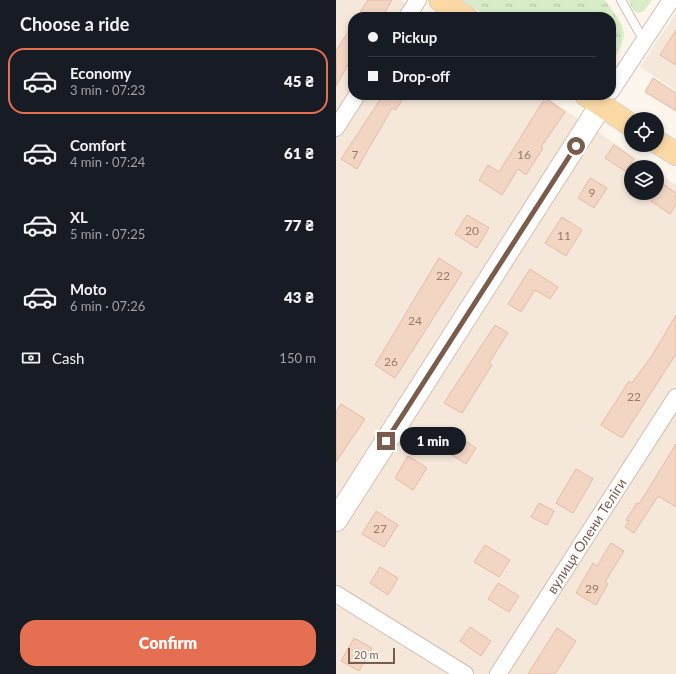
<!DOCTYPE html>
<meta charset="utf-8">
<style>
body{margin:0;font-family:Lato,sans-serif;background:#20242c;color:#f1f3f6;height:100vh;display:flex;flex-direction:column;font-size:15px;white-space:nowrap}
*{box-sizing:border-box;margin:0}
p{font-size:13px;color:#9ea1a6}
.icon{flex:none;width:22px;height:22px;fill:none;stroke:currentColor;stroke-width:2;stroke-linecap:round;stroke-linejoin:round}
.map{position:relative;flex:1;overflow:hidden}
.drawer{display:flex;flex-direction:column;background:#171b24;width:336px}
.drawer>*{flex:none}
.hud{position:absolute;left:12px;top:12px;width:268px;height:88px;border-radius:16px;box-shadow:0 2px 6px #0003;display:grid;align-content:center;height:88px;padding:0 20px;background:#171b24}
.controls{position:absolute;left:288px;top:112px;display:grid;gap:8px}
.controls a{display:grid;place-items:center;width:40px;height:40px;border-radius:50%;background:#171b24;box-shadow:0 2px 6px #0003;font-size:20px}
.scale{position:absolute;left:12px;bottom:10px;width:47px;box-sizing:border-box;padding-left:4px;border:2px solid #7a5c4d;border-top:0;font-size:11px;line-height:14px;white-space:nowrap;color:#7a5c4d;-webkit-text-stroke:3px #fffaf3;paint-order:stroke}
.end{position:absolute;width:18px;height:18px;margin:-9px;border:5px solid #7a5c4d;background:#fff;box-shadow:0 0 0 2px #fff}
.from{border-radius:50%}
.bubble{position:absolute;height:28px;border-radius:14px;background:#171b24;box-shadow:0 2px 6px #0003;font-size:13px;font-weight:800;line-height:28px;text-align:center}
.hud b{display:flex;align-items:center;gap:14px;height:38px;font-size:15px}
.hud b+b{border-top:1px solid #363941}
.hud i{width:10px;height:10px;background:#f1f3f6}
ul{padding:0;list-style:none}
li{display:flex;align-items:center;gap:12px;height:66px;margin:0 8px 6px;padding:0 12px;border:2px solid transparent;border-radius:16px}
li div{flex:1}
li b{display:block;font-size:15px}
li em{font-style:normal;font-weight:800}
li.current{border-color:#e76f51}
li>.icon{width:36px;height:36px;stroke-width:1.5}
h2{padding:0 20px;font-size:18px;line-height:48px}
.pay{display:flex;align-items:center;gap:10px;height:44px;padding:0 20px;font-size:15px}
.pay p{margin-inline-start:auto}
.primary-button{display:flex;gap:8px;margin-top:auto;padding:8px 20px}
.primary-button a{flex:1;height:46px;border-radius:16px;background:#e76f51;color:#fff;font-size:16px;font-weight:800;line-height:46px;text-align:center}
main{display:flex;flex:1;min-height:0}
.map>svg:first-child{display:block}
.residential{fill:#f5e8da}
.grass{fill:url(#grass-tufts)}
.building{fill:#f3d5c3;stroke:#e6bba3}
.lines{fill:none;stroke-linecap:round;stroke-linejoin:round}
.lane-casing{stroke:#d1beb0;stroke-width:10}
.street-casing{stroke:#d1beb0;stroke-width:18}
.secondary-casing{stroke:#d6c0b0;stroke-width:24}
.primary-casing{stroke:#dad1cd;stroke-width:24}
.lane{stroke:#fff;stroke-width:8}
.street{stroke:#fff;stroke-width:16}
.secondary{stroke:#fff;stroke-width:22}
.primary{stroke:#fbd9a5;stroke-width:22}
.route{stroke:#7a5c4d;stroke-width:5}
.labels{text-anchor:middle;stroke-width:3;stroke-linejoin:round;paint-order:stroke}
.number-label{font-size:12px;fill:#987a6a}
.street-label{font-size:14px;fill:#7a5c4d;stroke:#fffaf3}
</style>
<main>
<section class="drawer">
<h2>Choose a ride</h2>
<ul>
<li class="current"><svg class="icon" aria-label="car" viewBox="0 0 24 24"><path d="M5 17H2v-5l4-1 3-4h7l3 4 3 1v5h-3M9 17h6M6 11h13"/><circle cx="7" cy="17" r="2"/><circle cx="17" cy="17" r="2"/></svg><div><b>Economy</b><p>3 min · 07:23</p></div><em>45 ₴</em></li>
<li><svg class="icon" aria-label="car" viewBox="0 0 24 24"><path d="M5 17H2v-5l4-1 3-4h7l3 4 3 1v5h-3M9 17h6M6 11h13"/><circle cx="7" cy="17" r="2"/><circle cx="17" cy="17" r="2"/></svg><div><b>Comfort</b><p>4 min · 07:24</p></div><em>61 ₴</em></li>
<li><svg class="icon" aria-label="car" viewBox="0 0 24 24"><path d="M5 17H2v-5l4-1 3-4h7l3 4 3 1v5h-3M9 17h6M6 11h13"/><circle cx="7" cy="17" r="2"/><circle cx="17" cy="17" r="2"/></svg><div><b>XL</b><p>5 min · 07:25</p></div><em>77 ₴</em></li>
<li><svg class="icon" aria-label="car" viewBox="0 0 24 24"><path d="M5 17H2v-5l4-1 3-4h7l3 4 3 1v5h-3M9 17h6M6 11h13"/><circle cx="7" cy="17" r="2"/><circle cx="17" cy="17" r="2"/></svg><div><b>Moto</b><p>6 min · 07:26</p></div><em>43 ₴</em></li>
</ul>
<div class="pay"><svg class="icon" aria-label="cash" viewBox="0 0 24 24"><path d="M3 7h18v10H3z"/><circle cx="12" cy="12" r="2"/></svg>Cash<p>150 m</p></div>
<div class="primary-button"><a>Confirm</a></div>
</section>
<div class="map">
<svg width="340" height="674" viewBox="0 0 340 674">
<defs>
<pattern id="grass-tufts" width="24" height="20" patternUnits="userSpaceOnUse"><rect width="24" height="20" fill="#d8ecc9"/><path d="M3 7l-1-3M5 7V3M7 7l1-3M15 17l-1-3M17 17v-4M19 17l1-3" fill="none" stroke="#b4c2a5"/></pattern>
</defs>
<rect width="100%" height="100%" fill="#fdf6ec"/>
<path class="residential" d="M0 0H65L91 17H17V95H207L314 167H295V193H321V172L340 185V674H0Z
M340 12V90L304 67Z"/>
<path class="grass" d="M126 0H269C289 29 296 31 275 63V17H152Z
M293 0H316L307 12 301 13 297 10Z"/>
<path class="building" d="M32 0H56L46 17H21Z
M17 24V56L0 86V51Z
M340 30V65L324 55Z
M317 78 340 93V111L309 92Z
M35 95H69L60 110 56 108 21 169 5 159 44 100Z
M209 98 229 112 205 147 207 148 190 175 182 169 166 195 143 180 152 165 163 172Z
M278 145 298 159 289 171 269 158Z
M254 178 271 188 258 208 242 198Z
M327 184 340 193V204L334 214 315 201Z
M131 215 153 228 141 248 119 234Z
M226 217 246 230 230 256 209 243Z
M103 258 126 273 59 378 39 365Z
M194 269 222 287 214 299 199 290 185 312 172 304Z
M340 315V354L286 438 265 425 293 381 296 383 317 354Z
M159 325 172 333 153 363 156 365 126 413 108 403Z
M5 404 29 419 0 462V412Z
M118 434 140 448 130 464 108 450Z
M340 444V507L322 496 298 533 289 527 293 521 290 520 301 503 303 504Z
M72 456 91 468 77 490 59 478Z
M240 469 257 479 237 513 220 503Z
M203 503 218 511 211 525 195 517Z
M40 511 62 525 48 547 26 534Z
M275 543 288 551 269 582 272 584 260 605 240 593 257 563 261 566Z
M149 545 174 560 163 577 138 562Z
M44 567 62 578 52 595 34 583Z
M162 583 183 596 173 612 152 599Z
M134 627 155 641 145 656 124 641Z
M221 628 240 641 219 674H192Z
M18 638 36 648 23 671 5 661Z"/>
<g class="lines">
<g class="lane-casing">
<path id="lane" d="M285 0 308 41"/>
</g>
<g class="street-casing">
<g id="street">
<path d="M71 17 82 0"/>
<path d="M275 91 335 0"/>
<path d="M0 128 21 95"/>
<path d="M0 594 129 674"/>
<path id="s1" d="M162 674 340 397"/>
</g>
</g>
<g class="secondary-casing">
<path id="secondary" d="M0 520 265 105"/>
</g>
<g class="primary-casing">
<path id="primary" d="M104 0 130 17
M250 95 295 125
M321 142 340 154"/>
</g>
<use href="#lane" class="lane"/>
<use href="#street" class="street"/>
<use href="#secondary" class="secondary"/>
<use href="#primary" class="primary"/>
</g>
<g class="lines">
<path class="route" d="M50 441 240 146"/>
</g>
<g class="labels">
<g class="number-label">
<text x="19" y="159">7</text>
<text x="188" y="159">16</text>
<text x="256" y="197">9</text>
<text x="136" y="235">20</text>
<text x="228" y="240">11</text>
<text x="107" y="280">22</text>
<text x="79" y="325">24</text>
<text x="55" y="366">26</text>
<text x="298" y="401">22</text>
<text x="44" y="533">27</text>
<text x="256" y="593">29</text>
</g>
<g class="street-label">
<text dy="5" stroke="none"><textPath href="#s1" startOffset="164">вулиця Олени Теліги</textPath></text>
</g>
</g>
</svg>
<div class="controls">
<a><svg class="icon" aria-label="locate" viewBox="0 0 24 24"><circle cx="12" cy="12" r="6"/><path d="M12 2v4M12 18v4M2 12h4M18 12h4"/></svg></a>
<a><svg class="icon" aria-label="layers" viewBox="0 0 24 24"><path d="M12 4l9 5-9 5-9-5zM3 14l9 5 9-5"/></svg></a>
</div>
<div class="scale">20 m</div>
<i class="end from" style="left:240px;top:146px"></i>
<i class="end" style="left:50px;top:441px"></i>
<div class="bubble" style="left:64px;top:427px;width:66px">1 min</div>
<div class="hud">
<b><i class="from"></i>Pickup</b>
<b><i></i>Drop-off</b>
</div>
</div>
</main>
